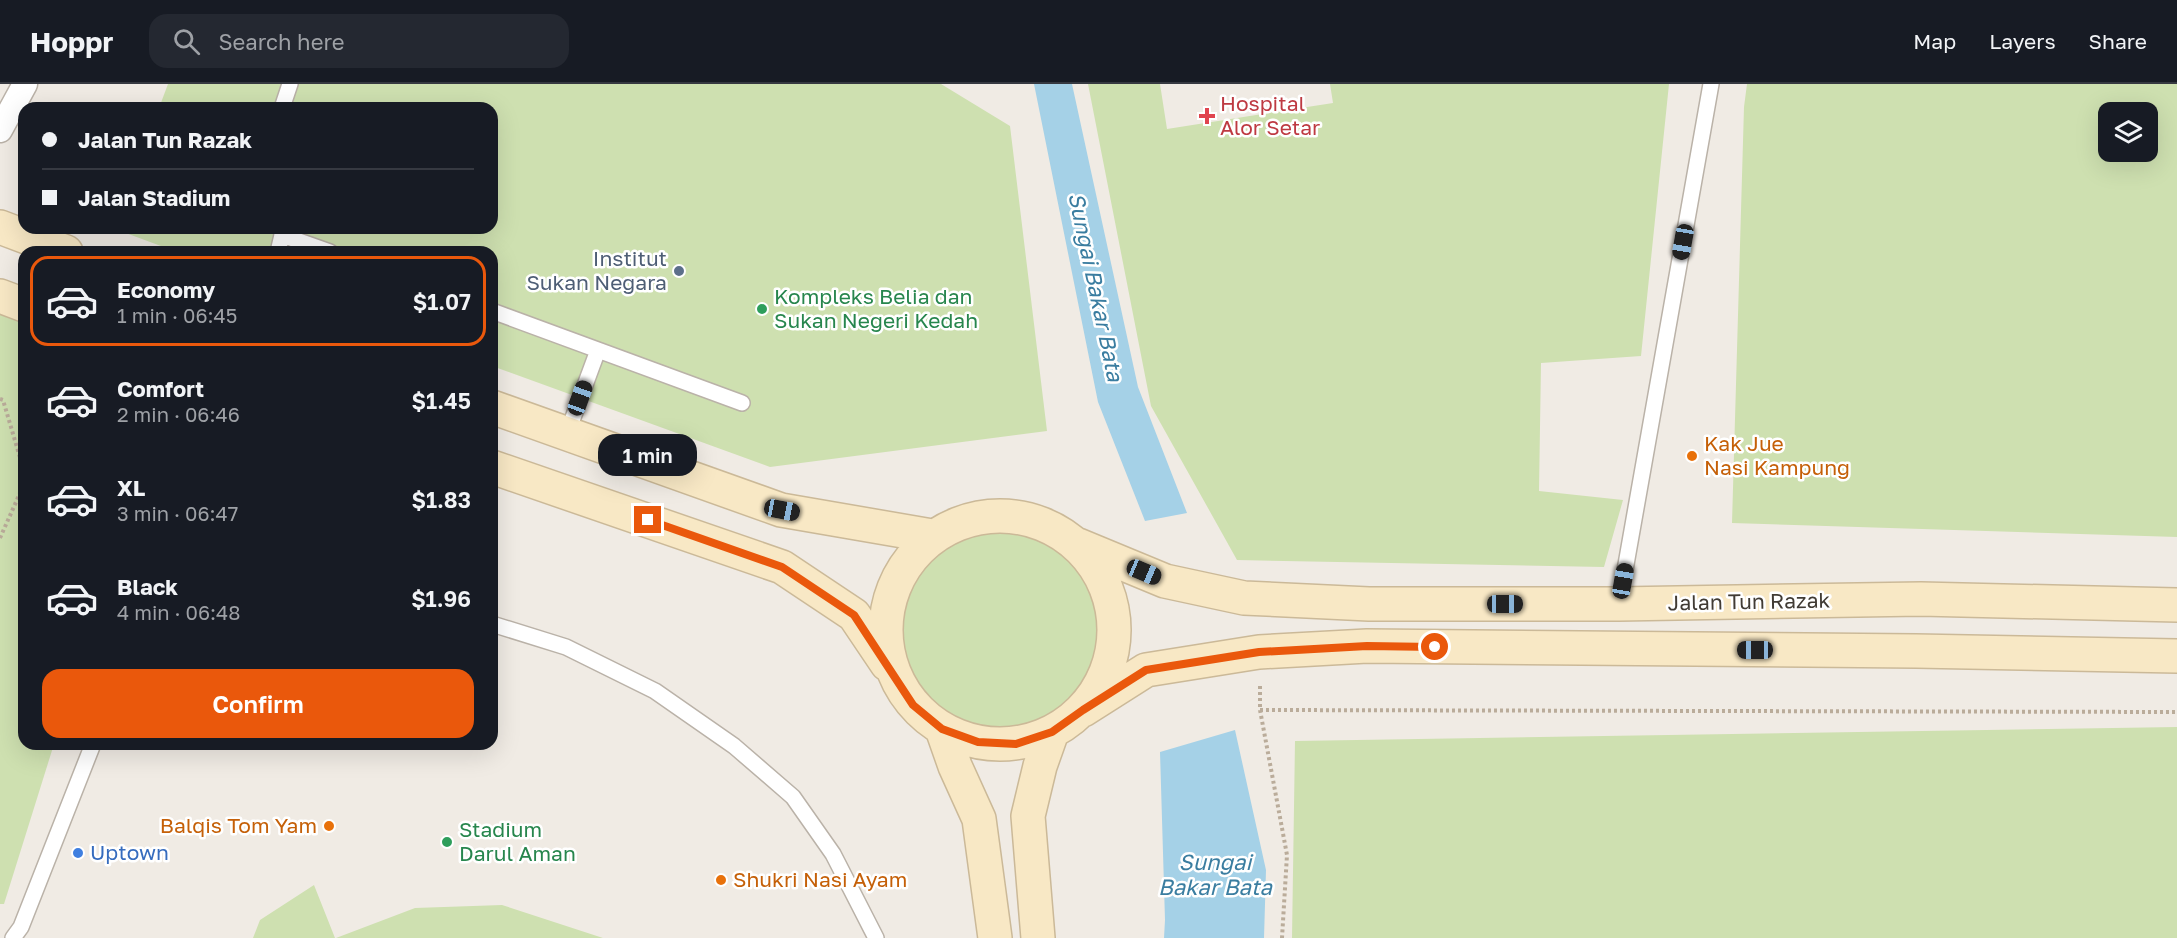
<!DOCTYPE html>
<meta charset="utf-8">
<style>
body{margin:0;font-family:"Golos Text",sans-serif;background:#242831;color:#f1f3f6;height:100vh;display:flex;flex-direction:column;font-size:22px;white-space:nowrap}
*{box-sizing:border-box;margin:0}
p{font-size:20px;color:#9ea1a6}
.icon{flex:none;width:33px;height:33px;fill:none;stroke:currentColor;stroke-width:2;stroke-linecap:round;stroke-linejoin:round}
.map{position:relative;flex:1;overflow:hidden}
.side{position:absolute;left:18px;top:162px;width:480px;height:504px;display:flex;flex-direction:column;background:#171b24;border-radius:18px;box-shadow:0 6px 24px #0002}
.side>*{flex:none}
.banner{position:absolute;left:18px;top:18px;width:480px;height:132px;border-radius:18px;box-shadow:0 6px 24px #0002;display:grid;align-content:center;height:132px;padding:0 24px;background:#171b24}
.buttons{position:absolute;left:2098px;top:18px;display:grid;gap:12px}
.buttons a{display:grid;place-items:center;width:60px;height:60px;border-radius:12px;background:#171b24;box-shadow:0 6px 24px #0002;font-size:30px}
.end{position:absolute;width:27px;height:27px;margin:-14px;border:8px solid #ea580c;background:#fff;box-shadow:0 0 0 3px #fff}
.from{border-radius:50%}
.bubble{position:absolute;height:42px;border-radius:18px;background:#171b24;box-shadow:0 6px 24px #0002;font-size:20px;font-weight:600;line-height:42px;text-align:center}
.car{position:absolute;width:18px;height:36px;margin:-18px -9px;border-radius:8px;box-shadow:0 0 4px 2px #0007;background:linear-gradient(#222 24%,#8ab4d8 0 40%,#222 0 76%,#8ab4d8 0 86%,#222 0)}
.banner b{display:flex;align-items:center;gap:21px;height:57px;font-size:22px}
.banner b+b{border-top:2px solid #363941}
.banner i{width:15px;height:15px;background:#f1f3f6}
ul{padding:10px 0 0;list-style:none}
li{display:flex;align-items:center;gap:18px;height:90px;margin:0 12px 9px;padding:0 12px;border:3px solid transparent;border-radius:18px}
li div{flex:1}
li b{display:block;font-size:22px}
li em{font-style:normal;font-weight:600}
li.selected{border-color:#ea580c}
li>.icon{width:54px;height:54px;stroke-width:1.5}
.button{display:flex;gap:12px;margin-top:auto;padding:12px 24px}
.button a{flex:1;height:69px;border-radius:18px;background:#ea580c;color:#fff;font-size:24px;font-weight:600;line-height:69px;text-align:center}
header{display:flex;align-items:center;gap:36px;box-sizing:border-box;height:84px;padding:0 30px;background:#171b24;border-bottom:2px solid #363941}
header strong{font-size:28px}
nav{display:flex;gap:33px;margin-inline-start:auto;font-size:21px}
.search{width:420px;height:54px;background:#242831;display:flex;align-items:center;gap:15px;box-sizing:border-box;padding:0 21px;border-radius:18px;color:#9ea1a6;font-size:22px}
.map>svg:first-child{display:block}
.green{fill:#cee0b0;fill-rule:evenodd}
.water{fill:#a5d1e7}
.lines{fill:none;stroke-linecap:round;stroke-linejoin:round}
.service-casing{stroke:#bab2a8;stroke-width:18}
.pedestrian-casing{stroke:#bab2a8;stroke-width:27}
.secondary-casing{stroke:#cbb998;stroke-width:36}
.path{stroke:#baac9a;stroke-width:4;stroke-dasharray:3 3;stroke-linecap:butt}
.service{stroke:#fff;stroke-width:15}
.pedestrian{stroke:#fff;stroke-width:24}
.secondary{stroke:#f8e8c5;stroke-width:33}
.route{stroke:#ea580c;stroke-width:8}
.health-dot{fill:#e0444e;stroke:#fff;stroke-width:2}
.service-dot{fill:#5c6f8a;stroke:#fff;stroke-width:2}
.leisure-dot{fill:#2e9e5b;stroke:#fff;stroke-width:2}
.food-dot{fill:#e8710a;stroke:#fff;stroke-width:2}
.shop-dot{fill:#3f7fe0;stroke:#fff;stroke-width:2}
.labels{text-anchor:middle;stroke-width:5;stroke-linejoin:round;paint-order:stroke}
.health-label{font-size:21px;fill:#be3a42;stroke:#fff;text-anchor:start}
.service-label{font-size:21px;fill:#4e5e75;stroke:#fff;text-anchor:end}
.leisure-label{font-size:21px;fill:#27864d;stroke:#fff;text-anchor:start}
.food-label{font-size:21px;fill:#c56008;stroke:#fff;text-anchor:start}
.street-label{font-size:21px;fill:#413b34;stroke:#fff}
.shop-label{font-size:21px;fill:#366cbe;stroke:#fff;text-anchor:start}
.water-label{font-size:22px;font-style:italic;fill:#3a7da0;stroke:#fff}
</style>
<header>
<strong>Hoppr</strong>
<div class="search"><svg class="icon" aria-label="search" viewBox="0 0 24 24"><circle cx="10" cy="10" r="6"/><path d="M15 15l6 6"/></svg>Search here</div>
<nav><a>Map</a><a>Layers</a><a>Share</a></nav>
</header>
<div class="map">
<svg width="2177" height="854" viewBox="0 0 2177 854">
<rect width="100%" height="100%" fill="#f0ebe4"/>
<path class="green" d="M168 0H941L1010 42 1047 347 770 383 492 282V168H177L115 145 492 144V24H159Z
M1088 0H1160L1167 45 1333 19 1330 0H1669L1641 272 1541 279 1539 407 1623 416 1604 483 1237 476 1151 322Z
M1747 0H2177V453L1732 439 1744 23ZM2109 28H2148V68H2109Z
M0 225 24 232V660H54L4 820H0Z
M902 546a98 98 0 1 1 196 0a98 98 0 1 1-196 0Z
M2177 643V854H1292L1295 657Z
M314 801 335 854H253L260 836Z
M502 821 603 854H336L415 824Z"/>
<path class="water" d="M1034 0H1072L1138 303 1187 429 1145 437 1098 318Z
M1235 646 1266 786 1264 854H1164L1165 836 1160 668Z"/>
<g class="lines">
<g class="service-casing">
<path id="service" d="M282 24 290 0
M282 151 330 168
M278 168 282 151 281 144
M492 227 742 319
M567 350 598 266
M1619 520 1711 0
M492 540 566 563 655 607 734 662 793 713 833 770 876 854
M13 854 21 843 93 660"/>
</g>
<g class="pedestrian-casing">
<path id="pedestrian" d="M0 46 25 0"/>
</g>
<g class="secondary-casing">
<path id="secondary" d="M0 143 66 168
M0 212 24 221
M492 323 781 426 932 452
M492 383 782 483 854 531 887 580
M886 546a114 114 0 1 1 228 0a114 114 0 1 1-228 0Z
M1078 461 1165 497 1244 514 1369 520H1619L1921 515 2177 521
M1083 626 1146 586 1259 568 1367 562 1916 567 2177 572
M942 645 955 682 979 735 995 854
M1038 854 1028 732 1040 682 1052 648"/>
</g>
<path class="path" d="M0 315 3 316 24 387
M0 454 24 400
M1260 602V626L1287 771 1282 854
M1260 626 2177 628"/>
<use href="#service" class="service"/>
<use href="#pedestrian" class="pedestrian"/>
<use href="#secondary" class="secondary"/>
</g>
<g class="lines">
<path class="route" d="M648 436 782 483 854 531 913 621 942 645 978 658 1016 660 1052 648 1083 626 1146 586 1259 568 1367 562 1435 563"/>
</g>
<path class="health-dot" d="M1204 23h6v6h6v6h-6v6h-6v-6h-6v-6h6z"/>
<circle class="service-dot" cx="679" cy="187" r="6"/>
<g class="leisure-dot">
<circle cx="762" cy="225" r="6"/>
<circle cx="447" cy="758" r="6"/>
</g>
<g class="food-dot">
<circle cx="1692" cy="372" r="6"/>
<circle cx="329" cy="742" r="6"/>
<circle cx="721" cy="796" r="6"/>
</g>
<circle class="shop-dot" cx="78" cy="769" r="6"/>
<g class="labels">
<g class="health-label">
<text x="1220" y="27">Hospital<tspan x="1220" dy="24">Alor Setar</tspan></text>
</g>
<g class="service-label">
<text x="667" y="182">Institut<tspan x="667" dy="24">Sukan Negara</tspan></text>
</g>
<g class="leisure-label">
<text x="774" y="220">Kompleks Belia dan<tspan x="774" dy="24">Sukan Negeri Kedah</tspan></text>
<text x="459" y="753">Stadium<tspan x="459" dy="24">Darul Aman</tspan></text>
</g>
<g class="food-label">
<text x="1704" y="367">Kak Jue<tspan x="1704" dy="24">Nasi Kampung</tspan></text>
<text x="317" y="749" text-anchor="end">Balqis Tom Yam</text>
<text x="733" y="803">Shukri Nasi Ayam</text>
</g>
<g class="street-label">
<text transform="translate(1749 518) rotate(-1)" y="7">Jalan Tun Razak</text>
</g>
<g class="shop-label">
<text x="90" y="776">Uptown</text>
</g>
<g class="water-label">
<text transform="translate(1096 203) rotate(78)" y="8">Sungai Bakar Bata</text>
<text x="1215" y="786">Sungai<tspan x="1215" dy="25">Bakar Bata</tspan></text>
</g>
</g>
</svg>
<div class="buttons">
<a><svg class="icon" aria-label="layers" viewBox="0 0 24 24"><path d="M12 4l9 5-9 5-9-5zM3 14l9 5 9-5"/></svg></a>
</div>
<i class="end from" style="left:1435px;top:563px"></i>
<i class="end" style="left:648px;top:436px"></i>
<div class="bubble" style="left:598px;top:350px;width:99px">1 min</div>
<i class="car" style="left:1683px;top:158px;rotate:190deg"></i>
<i class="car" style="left:580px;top:314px;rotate:20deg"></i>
<i class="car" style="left:782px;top:426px;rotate:101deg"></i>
<i class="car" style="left:1144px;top:488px;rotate:113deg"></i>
<i class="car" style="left:1623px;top:497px;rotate:10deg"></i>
<i class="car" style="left:1505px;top:520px;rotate:90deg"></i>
<i class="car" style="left:1755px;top:566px;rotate:270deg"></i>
<div class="banner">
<b><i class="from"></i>Jalan Tun Razak</b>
<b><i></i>Jalan Stadium</b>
</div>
<section class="side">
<ul>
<li class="selected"><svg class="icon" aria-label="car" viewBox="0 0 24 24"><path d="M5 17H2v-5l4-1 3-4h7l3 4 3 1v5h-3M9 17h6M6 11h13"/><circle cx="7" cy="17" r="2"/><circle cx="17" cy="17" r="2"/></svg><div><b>Economy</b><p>1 min · 06:45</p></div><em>$1.07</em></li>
<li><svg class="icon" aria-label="car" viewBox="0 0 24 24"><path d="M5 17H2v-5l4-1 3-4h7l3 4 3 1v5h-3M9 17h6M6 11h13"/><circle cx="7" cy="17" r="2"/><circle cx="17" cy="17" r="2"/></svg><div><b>Comfort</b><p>2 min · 06:46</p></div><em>$1.45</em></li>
<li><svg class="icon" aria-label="car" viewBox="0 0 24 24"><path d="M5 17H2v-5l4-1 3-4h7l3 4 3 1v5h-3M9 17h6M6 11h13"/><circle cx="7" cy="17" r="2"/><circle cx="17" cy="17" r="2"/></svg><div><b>XL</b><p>3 min · 06:47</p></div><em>$1.83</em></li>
<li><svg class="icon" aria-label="car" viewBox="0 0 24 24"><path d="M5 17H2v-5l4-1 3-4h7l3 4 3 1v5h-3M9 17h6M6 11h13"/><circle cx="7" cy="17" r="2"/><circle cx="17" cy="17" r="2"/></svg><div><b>Black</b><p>4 min · 06:48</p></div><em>$1.96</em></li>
</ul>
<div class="button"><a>Confirm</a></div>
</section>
</div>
